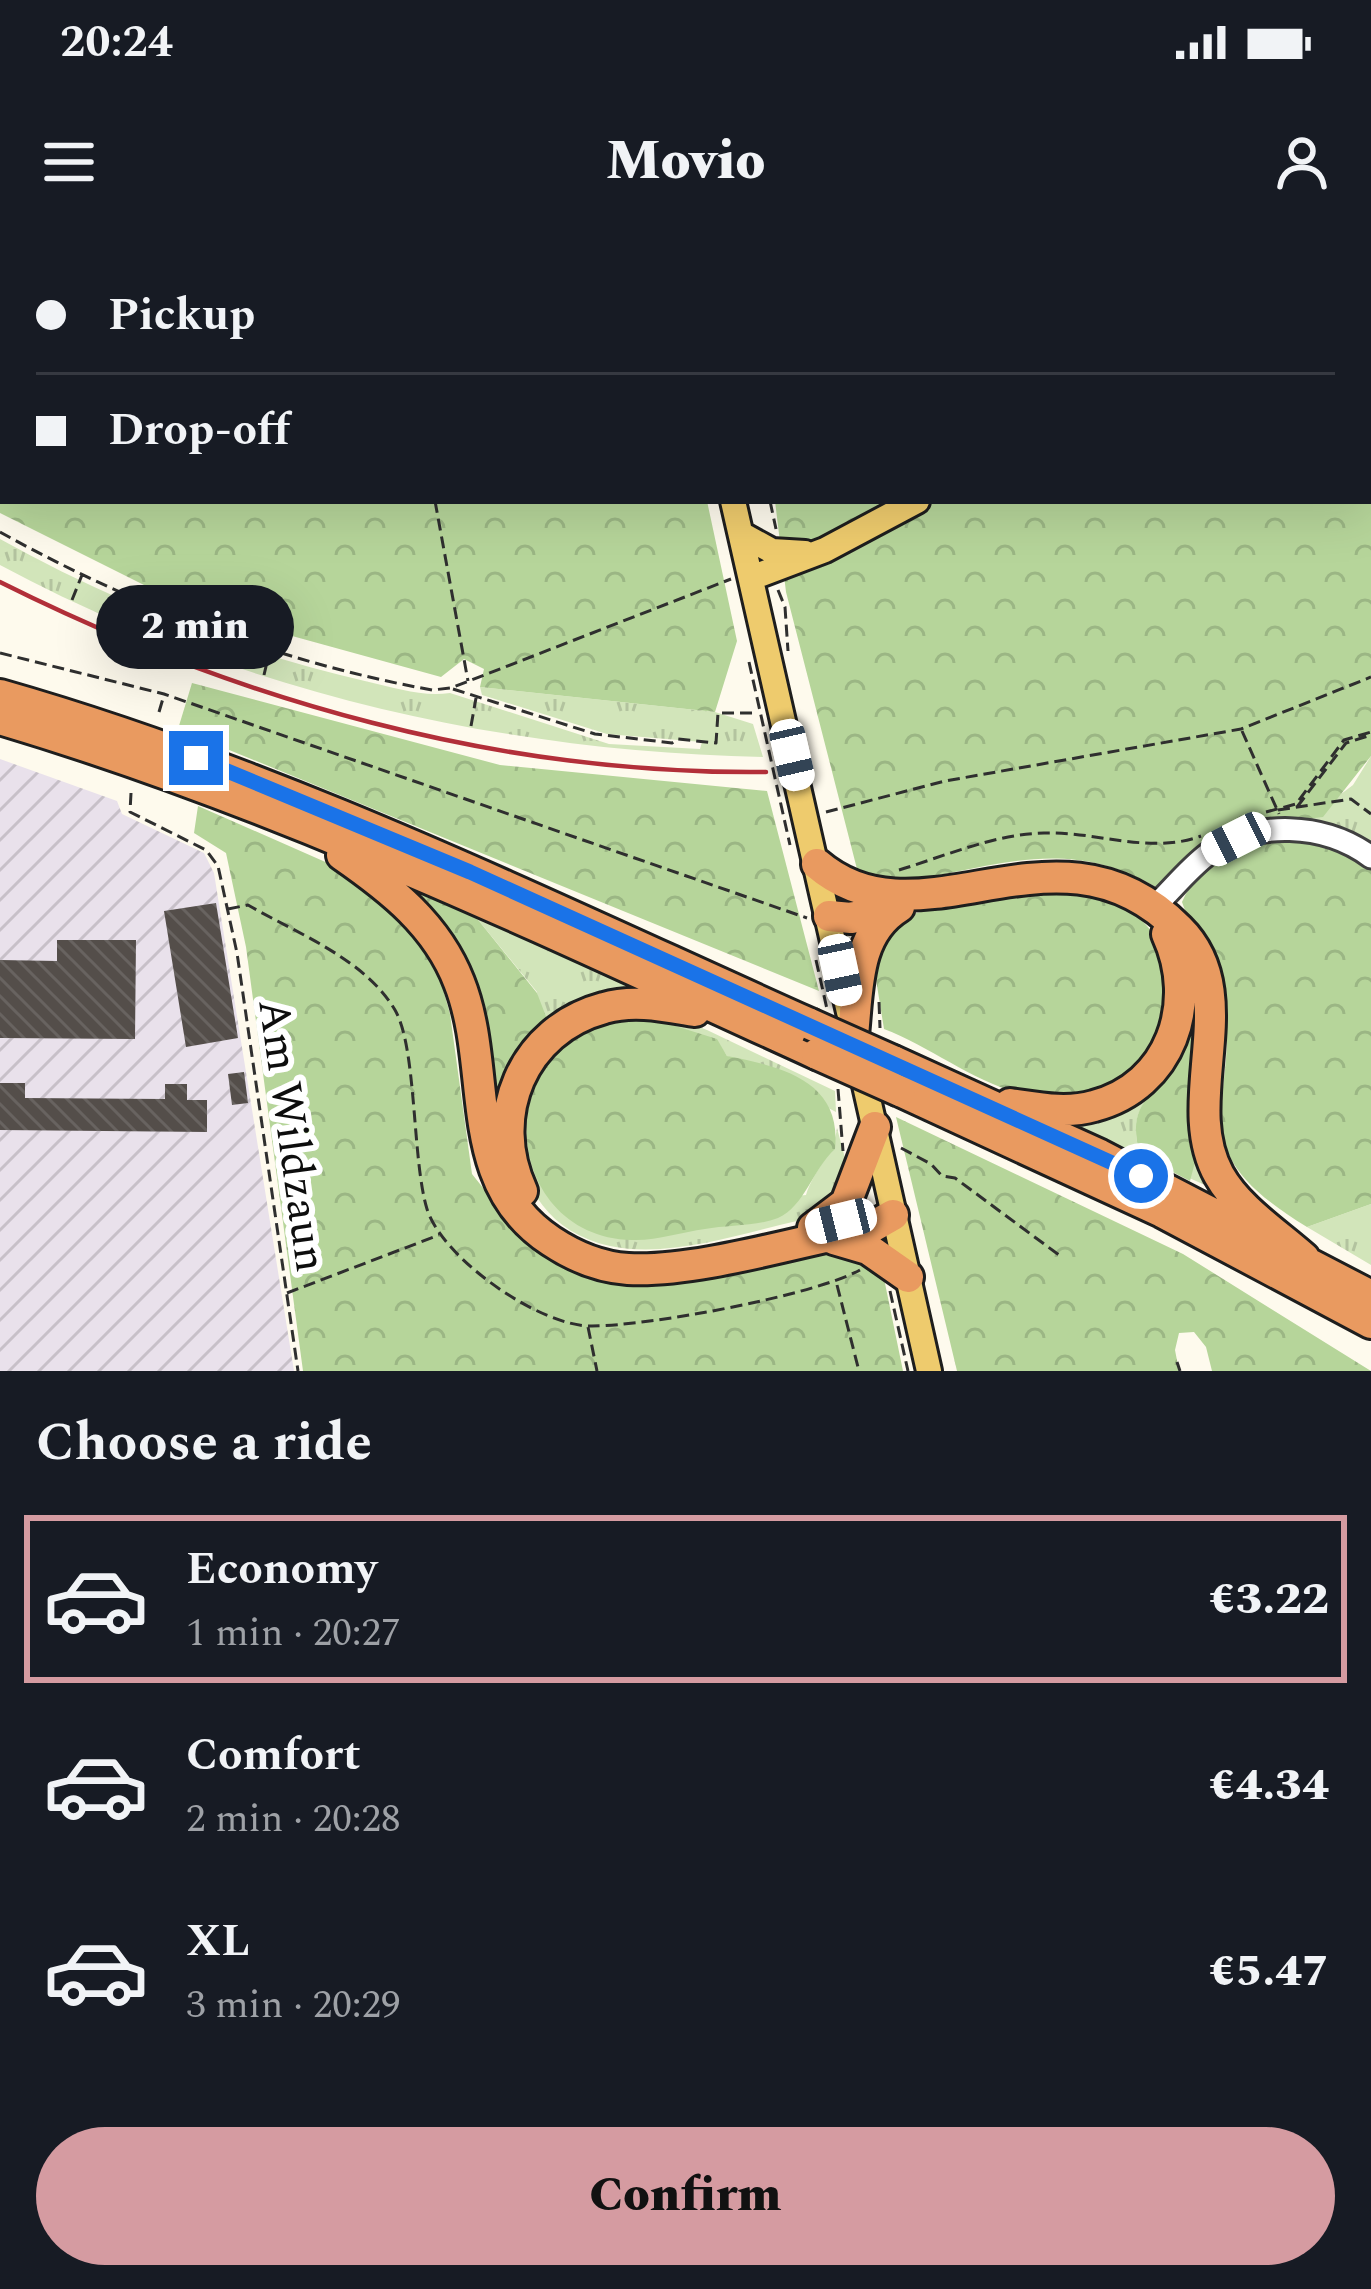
<!DOCTYPE html>
<meta charset="utf-8">
<style>
body{margin:0;font-family:Spectral,serif;background:#242831;color:#f1f3f6;height:100vh;display:flex;flex-direction:column;font-size:45px;white-space:nowrap}
*{box-sizing:border-box;margin:0}
p{font-size:39px;color:#9ea1a6}
.icon{flex:none;width:66px;height:66px;fill:none;stroke:currentColor;stroke-width:2;stroke-linecap:round;stroke-linejoin:round}
.map{position:relative;height:1131px;overflow:hidden}
.sheet{display:flex;flex-direction:column;background:#171b24;flex:1}
.sheet>*{flex:none}
.hud{position:absolute;left:0px;top:0px;width:1371px;height:264px;box-shadow:0 12px 48px #0002;display:grid;align-content:center;height:264px;padding:0 36px;background:#171b24}
.end{position:absolute;width:54px;height:54px;margin:-27px;border:15px solid #1a73e8;background:#fff;box-shadow:0 0 0 6px #fff}
.from{border-radius:50%}
.bubble{position:absolute;height:84px;border-radius:42px;background:#171b24;box-shadow:0 12px 48px #0002;font-size:39px;font-weight:800;line-height:84px;text-align:center}
.car{position:absolute;width:36px;height:72px;margin:-36px -18px;border-radius:15px;box-shadow:0 0 9px 3px #0007;background:linear-gradient(#fff 24%,#345 0 40%,#fff 0 76%,#345 0 86%,#fff 0)}
.hud b{display:flex;align-items:center;gap:42px;height:114px;font-size:45px}
.hud b+b{border-top:3px solid #363941}
.hud i{width:30px;height:30px;background:#f1f3f6}
ul{padding:0;list-style:none}
li{display:flex;align-items:center;gap:36px;height:168px;margin:0 24px 18px;padding:0 12px;border:6px solid transparent;border-radius:0px}
li div{flex:1}
li b{display:block;font-size:45px}
li em{font-style:normal;font-weight:800}
li.current{border-color:#d59ba1}
li>.icon{width:108px;height:108px;stroke-width:1.5}
h2{padding:0 36px;font-size:54px;line-height:144px}
.primary-button{display:flex;gap:24px;margin-top:auto;padding:24px 36px}
.primary-button a{flex:1;height:138px;border-radius:72px;background:#d59ba1;color:#111;font-size:48px;font-weight:800;line-height:138px;text-align:center}
.status{display:flex;justify-content:space-between;align-items:center;height:84px;padding:0 60px;background:#171b24;direction:ltr}
.status svg{height:33px;fill:currentColor}
header{display:flex;justify-content:space-between;align-items:center;height:156px;padding:0 36px;background:#171b24;font-size:54px;font-weight:800}
.map>svg:first-child{display:block}
.industrial{fill:url(#industrial-furrows)}
.grass{fill:url(#grass-tufts);fill-rule:evenodd}
.forest{fill:url(#forest-crowns)}
.building{fill:url(#building-back-hatch)}
.lines{fill:none;stroke-linecap:round;stroke-linejoin:round}
.minor-casing{stroke:#404040;stroke-width:27}
.major-casing{stroke:#1e1e1e;stroke-width:30}
.highway-casing{stroke:#1e1e1e;stroke-width:36}
.path{stroke:#2f2f2f;stroke-width:3;stroke-dasharray:12 6;stroke-linecap:butt}
.minor{stroke:#fff;stroke-width:21}
.major{stroke:#eecb6d;stroke-width:24}
.highway{stroke:#e99a60;stroke-width:30}
.rail{stroke:#b22f39;stroke-width:4.5}
.highway-bridge-casing{stroke:#1e1e1e;stroke-width:36;stroke-linecap:butt}
.highway-bridge{stroke:#e99a60;stroke-width:30}
.route{stroke:#1a73e8;stroke-width:15}
.labels{text-anchor:middle;stroke-width:12;stroke-linejoin:round;paint-order:stroke}
.street-label{font-size:45px;fill:#0d0d0d;stroke:#fff}
</style>
<div class="status"><b>20:24</b><svg viewBox="0 0 49 12"><path d="M0 12V9h3v3zM5 12V6h3v6zM10 12V3h3v9zM15 12V0h3v12zM26 1h20v11H26zM47 4h2v5h-2z"/></svg></div>
<header><svg class="icon" aria-label="menu" viewBox="0 0 24 24"><path d="M4 6h16M4 12h16M4 18h16"/></svg>Movio<svg class="icon" aria-label="person" viewBox="0 0 24 24"><circle cx="12" cy="8" r="4"/><path d="M4 21q1-7 8-7t8 7"/></svg></header>
<div class="map">
<svg width="1371" height="1131" viewBox="0 0 1371 1131">
<defs>
<pattern id="industrial-furrows" width="10" height="10" patternUnits="userSpaceOnUse" patternTransform="scale(3)"><rect width="10" height="10" fill="#e9e1eb"/><path d="M-1 1l2-2M0 10L10 0M9 11l2-2" fill="none" stroke="#c7c0c8"/></pattern>
<pattern id="grass-tufts" width="24" height="20" patternUnits="userSpaceOnUse" patternTransform="scale(3)"><rect width="24" height="20" fill="#d2e5ba"/><path d="M3 7l-1-3M5 7V3M7 7l1-3M15 17l-1-3M17 17v-4M19 17l1-3" fill="none" stroke="#b3c39f"/></pattern>
<pattern id="forest-crowns" width="20" height="18" patternUnits="userSpaceOnUse" patternTransform="scale(3)"><rect width="20" height="18" fill="#b6d59a"/><path d="M2 6a3 3 0 1 1 6 0M12 15a3 3 0 1 1 6 0" fill="none" stroke="#9bb684"/></pattern>
<pattern id="building-back-hatch" width="6" height="6" patternUnits="userSpaceOnUse" patternTransform="scale(3)"><rect width="6" height="6" fill="#544e4a"/><path d="M-1 5l2 2M0 0l6 6M5-1l2 2" fill="none" stroke="#686360"/></pattern>
</defs>
<rect width="100%" height="100%" fill="#fefaed"/>
<path class="industrial" d="M0 519 117 561 122 574 204 613 214 633 294 1131H0Z"/>
<path class="grass" d="M0 299C115 363 241 413 369 442 396 448 422 457 450 453L609 504 700 509 702 502 607 494 482 455 480 447 715 472 753 484 763 517C501 512 232 450 0 325Z
M1371 516V608L1304 582 1353 545Z
M475 676 659 758H641L519 825 517 812 540 789 537 752Z
M1168 683C1227 743 1190 818 1199 890 1202 913 1212 932 1221 952L1048 876 1119 863 1164 826 1184 781 1187 751ZM1196 752 1202 756 1194 846 1199 907 1189 940 1140 915C1124 857 1160 860 1178 813 1185 796 1186 774 1190 756Z
M615 776 687 782 707 790 835 851 836 872 727 816 716 799 539 942 571 980 806 955C814 929 834 914 837 888L851 941 817 973 801 980C743 993 670 1019 610 1006 506 983 495 864 565 798 576 787 600 782 615 776Z
M1371 964V1025L1307 987Z"/>
<path class="forest" d="M0 0H646L3 3V261H707L737 401 715 472 480 447 484 429 464 419 441 437 190 368 0 273Z
M723 0H1371V32L1368 3Z
M1371 63V516L1323 577 1263 584 1156 647C1058 591 985 633 883 644L857 629 786 352 775 261H1368Z
M192 443 500 525 767 551 819 751 178 489Z
M198 566 339 628 405 681 441 741 450 774 472 934 515 988 557 1020 822 1011 880 1019 903 1131H303L246 707 226 613 194 593Z
M1280 596 1339 605 1371 625V964L1307 987C1162 899 1252 860 1219 736 1212 709 1190 688 1182 662 1201 619 1237 608 1280 596Z
M1046 647C1067 650 1099 650 1118 662 1228 729 1153 880 1027 855 978 845 931 807 884 789L873 721 875 701 916 673Z
M416 652 475 676 537 753 547 779 517 811 519 825 497 877 481 804 413 657Z
M1196 751 1199 907 1190 941 1140 915C1125 860 1155 861 1176 816 1186 796 1190 772 1196 751Z
M650 778 717 799 727 816C784 827 842 842 835 909 812 930 805 966 778 978 758 986 727 985 705 989 682 992 656 1001 632 1000 509 997 486 824 604 782 617 778 635 779 650 778Z
M896 877 1183 1014 1371 1131H1212L1206 1107 1194 1092 1179 1093 1175 1110 1179 1131H957Z"/>
<path class="building" d="M216 663 238 798 186 807 164 671Z
M57 700H136L135 799 0 798V720L57 721Z
M244 832 248 863 232 865 228 834Z
M0 843H25V858L165 859V844H187V860H207V892L0 890Z"/>
<g class="lines">
<g class="minor-casing">
<path id="minor" d="M1153 668C1171 651 1188 629 1208 614 1255 579 1325 583 1371 617"/>
</g>
<g class="major-casing">
<path id="major" d="M673 0V3
M1368 25 1371 24
M733 261 849 772
M741 294 772 311 805 313
M751 338 825 310 917 261
M860 823 929 1131"/>
</g>
<g class="highway-casing">
<path id="highway" d="M0 455C281 535 544 665 810 784
M0 479C283 563 549 692 817 814
M342 615C391 649 437 685 459 742 494 830 459 941 551 1001 575 1017 599 1027 628 1029 697 1033 801 1000 872 987L893 975
M817 624C922 714 1057 566 1179 689 1246 755 1177 860 1219 935 1238 969 1276 993 1304 1018
M829 676 851 678 895 668
M853 795C858 749 855 694 899 667
M893 821 1100 915 1371 1056
M900 851 1162 972 1371 1083
M1010 864C1038 868 1066 874 1094 866 1171 846 1199 763 1167 694
M522 951C487 876 522 790 604 768 634 759 665 766 695 771
M813 988 846 963 875 887
M834 999 868 1009 908 1037"/>
</g>
<path class="path" d="M422 0V3
M706 0 707 3
M857 0 858 3
M435 261 468 441
M770 261 776 289
M0 292C133 366 282 423 432 450L451 448 731 339
M778 350 785 367 788 411
M72 360 82 335
M0 413 164 454 807 678
M749 422 790 605
M264 435 270 409
M453 449 595 494 672 503 678 499 716 503 718 473H754
M159 472 164 455
M471 486 476 458
M1242 491 1279 574
M131 553 130 572 206 610 218 626 237 713 298 1131
M1297 567 1346 503 1371 495
M1278 570 1351 559 1371 574
M826 572 945 541 1241 489 1371 437
M1266 572 1296 564 1344 500 1371 492
M899 630C945 616 995 594 1044 593 1096 591 1150 615 1201 596
M228 669 248 665C298 694 365 719 395 770 417 808 412 920 427 969 442 1018 540 1087 592 1086 648 1086 812 1056 860 1030
M816 720 827 769
M879 762 880 788
M838 849 843 911
M901 908 931 924 942 936 955 938 1063 1018
M837 1045 859 1131
M890 1051 908 1131
M287 1053 439 995
M588 1087 597 1131
M1177 1122 1180 1131"/>
<use href="#minor" class="minor"/>
<use href="#major" class="major"/>
<use href="#highway" class="highway"/>
<path class="rail" d="M0 342C238 461 499 535 766 532"/>
<g class="highway-bridge-casing">
<path id="highway-bridge" d="M810 784 893 821
M817 814 900 851"/>
</g>
<use href="#highway-bridge" class="highway-bridge"/>
</g>
<g class="lines">
<path class="route" d="M196 518 470 632 1141 936"/>
</g>
<g class="labels">
<g class="street-label">
<text transform="translate(294 895) rotate(82)" y="16">Am Wildzaun</text>
</g>
</g>
</svg>
<i class="end from" style="left:1141px;top:936px"></i>
<i class="end" style="left:196px;top:518px"></i>
<div class="bubble" style="left:96px;top:345px;width:198px">2 min</div>
<i class="car" style="left:792px;top:515px;rotate:167deg"></i>
<i class="car" style="left:1236px;top:599px;rotate:243deg"></i>
<i class="car" style="left:840px;top:730px;rotate:168deg"></i>
<i class="car" style="left:841px;top:981px;rotate:256deg"></i>
<div class="hud">
<b><i class="from"></i>Pickup</b>
<b><i></i>Drop-off</b>
</div>
</div>
<section class="sheet">
<h2>Choose a ride</h2>
<ul>
<li class="current"><svg class="icon" aria-label="car" viewBox="0 0 24 24"><path d="M5 17H2v-5l4-1 3-4h7l3 4 3 1v5h-3M9 17h6M6 11h13"/><circle cx="7" cy="17" r="2"/><circle cx="17" cy="17" r="2"/></svg><div><b>Economy</b><p>1 min · 20:27</p></div><em>€3.22</em></li>
<li><svg class="icon" aria-label="car" viewBox="0 0 24 24"><path d="M5 17H2v-5l4-1 3-4h7l3 4 3 1v5h-3M9 17h6M6 11h13"/><circle cx="7" cy="17" r="2"/><circle cx="17" cy="17" r="2"/></svg><div><b>Comfort</b><p>2 min · 20:28</p></div><em>€4.34</em></li>
<li><svg class="icon" aria-label="car" viewBox="0 0 24 24"><path d="M5 17H2v-5l4-1 3-4h7l3 4 3 1v5h-3M9 17h6M6 11h13"/><circle cx="7" cy="17" r="2"/><circle cx="17" cy="17" r="2"/></svg><div><b>XL</b><p>3 min · 20:29</p></div><em>€5.47</em></li>
</ul>
<div class="primary-button"><a>Confirm</a></div>
</section>
